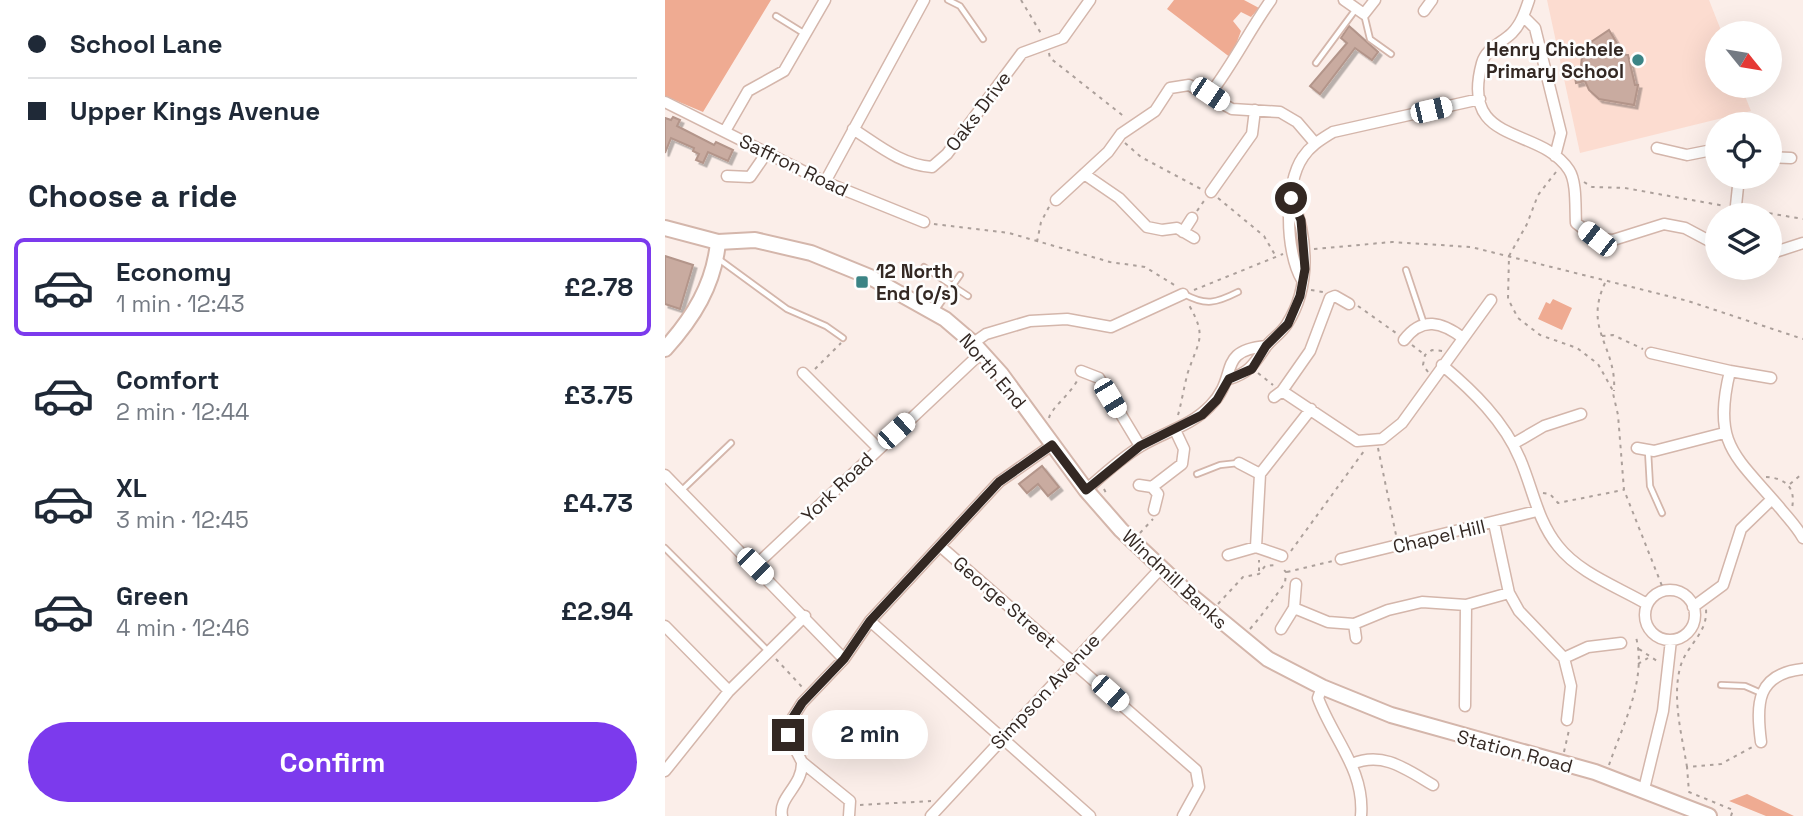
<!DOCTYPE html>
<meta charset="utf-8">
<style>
body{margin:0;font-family:"Space Grotesk",sans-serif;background:#f2f2f3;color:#1f2937;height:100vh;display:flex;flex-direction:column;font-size:26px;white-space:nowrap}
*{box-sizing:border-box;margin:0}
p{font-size:23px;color:#747a83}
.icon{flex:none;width:38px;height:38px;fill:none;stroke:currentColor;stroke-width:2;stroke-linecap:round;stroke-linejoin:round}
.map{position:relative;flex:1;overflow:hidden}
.side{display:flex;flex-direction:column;background:#fff;width:665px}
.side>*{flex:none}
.top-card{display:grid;align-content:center;height:154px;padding:0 28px;background:#fff}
.needle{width:46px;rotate:120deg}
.controls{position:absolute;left:1040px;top:21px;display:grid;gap:14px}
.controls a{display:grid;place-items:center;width:77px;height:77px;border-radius:50%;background:#fff;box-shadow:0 7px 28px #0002;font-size:35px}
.end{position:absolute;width:32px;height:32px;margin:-16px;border:9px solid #332823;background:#fff;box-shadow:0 0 0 4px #fff}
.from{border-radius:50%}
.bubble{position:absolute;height:49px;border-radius:24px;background:#fff;box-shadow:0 7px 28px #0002;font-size:23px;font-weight:700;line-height:49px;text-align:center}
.car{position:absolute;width:21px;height:42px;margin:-21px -10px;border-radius:9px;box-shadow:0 0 5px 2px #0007;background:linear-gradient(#fff 24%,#345 0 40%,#fff 0 76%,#345 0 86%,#fff 0)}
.top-card b{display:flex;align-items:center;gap:24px;height:66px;font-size:26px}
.top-card b+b{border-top:2px solid #e0e1e3}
.top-card i{width:18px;height:18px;background:#1f2937}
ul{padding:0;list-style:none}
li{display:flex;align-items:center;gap:21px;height:98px;margin:0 14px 10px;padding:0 14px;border:4px solid transparent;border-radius:10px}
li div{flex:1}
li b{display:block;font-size:26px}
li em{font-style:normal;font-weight:700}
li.on{border-color:#7c3aed}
li>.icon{width:63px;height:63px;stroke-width:1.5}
h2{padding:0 28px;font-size:32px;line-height:84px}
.action{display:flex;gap:14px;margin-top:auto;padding:14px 28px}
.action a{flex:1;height:80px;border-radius:42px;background:#7c3aed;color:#fff;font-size:28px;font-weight:700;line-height:80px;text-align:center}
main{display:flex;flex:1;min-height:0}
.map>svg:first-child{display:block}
.built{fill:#fcdcd0}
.green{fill:#efab92}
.building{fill:#c9aba0;stroke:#b3958a;stroke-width:2;filter:url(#shadow)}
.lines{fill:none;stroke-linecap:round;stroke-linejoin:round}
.lane-casing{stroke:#d4b6ab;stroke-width:8}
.street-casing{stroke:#d4b6ab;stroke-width:13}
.secondary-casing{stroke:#d4b6ab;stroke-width:18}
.primary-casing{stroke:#d4b6ab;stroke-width:18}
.path{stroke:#aca09b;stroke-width:2;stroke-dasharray:3.5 5;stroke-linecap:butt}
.lane{stroke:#fff;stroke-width:4.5}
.street{stroke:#fff;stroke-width:10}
.secondary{stroke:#fff;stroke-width:14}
.primary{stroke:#fff;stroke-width:14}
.route{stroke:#332823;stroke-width:9}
.poi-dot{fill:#3b8485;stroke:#fefefe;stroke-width:2.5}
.labels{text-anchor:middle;stroke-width:5;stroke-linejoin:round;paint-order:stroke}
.poi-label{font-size:19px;font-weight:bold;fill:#332823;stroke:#fefefe;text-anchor:end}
.street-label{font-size:19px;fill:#332823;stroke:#fefefe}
</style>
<main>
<section class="side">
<div class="top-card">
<b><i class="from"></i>School Lane</b>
<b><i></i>Upper Kings Avenue</b>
</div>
<h2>Choose a ride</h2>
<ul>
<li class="on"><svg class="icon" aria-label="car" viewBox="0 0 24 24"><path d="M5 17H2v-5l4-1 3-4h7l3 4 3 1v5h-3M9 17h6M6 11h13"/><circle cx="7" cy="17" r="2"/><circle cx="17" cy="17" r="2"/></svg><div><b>Economy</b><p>1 min · 12:43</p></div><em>£2.78</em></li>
<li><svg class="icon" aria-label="car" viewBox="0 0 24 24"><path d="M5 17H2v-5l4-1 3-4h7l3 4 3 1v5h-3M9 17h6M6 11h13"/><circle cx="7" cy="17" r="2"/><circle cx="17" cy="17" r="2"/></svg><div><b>Comfort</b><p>2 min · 12:44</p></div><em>£3.75</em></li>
<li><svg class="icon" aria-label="car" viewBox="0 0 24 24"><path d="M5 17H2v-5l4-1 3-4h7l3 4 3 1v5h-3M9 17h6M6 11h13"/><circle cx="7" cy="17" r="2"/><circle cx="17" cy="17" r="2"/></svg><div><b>XL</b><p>3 min · 12:45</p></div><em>£4.73</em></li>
<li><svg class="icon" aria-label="car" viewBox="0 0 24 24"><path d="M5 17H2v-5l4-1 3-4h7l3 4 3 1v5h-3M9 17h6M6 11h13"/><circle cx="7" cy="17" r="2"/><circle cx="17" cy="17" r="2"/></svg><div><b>Green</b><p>4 min · 12:46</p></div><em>£2.94</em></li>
</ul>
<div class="action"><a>Confirm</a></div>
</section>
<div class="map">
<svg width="1138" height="816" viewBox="0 0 1138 816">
<defs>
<filter id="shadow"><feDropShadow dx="3.5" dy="3.5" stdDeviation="0" flood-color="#0004"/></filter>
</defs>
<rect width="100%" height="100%" fill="#fbeee9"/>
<path class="built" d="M882 0H1044L1057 33H1052V86H1076L1086 111 915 153Z"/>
<path class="green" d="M0 0H106L38 112 0 96Z
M509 0H579L594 8 586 17 576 12 568 21 576 31 566 58 502 9Z
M888 299 907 308 897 330 873 319 881 302 885 304Z
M1082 794 1129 816H1101L1064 801Z"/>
<path class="building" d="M684 26 713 52 707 60 690 48 655 94 645 86 682 43 676 38Z
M944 30 959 55H963L970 85H973L969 105 934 99 924 90 920 81 911 83 908 67H916L917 54 926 42Z
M8 117 15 120 12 126 49 145 51 142 68 150 63 161 43 152 38 163 31 160 34 154 28 151 29 148 6 138 0 153V118L6 120Z
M0 256 28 265 15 309 0 304Z
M377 466 394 487 383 496 373 484 362 493 354 484Z"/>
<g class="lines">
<g class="lane-casing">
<path id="lane" d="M283 0 295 6 318 39
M699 14 705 39 726 54
M111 16 140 34
M651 63 691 9
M55 260 122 309 161 326 178 338
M259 267 303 296
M741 270 759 324
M519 294C541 306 551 303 573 292
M270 311 295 275
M983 451 985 486 997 513
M532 474 555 465 573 463
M16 491 66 443
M0 548 103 651
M1056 685 1080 686 1096 693"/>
</g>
<g class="street-casing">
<path id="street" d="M679 0 699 14 710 0
M864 0C860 12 856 24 847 33 837 43 821 48 817 63 794 147 875 125 904 170 912 182 910 208 911 223L932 239 948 240 999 224 1020 228 1052 245
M759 11 767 0
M858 16 870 28 896 133 890 156
M545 94C568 64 584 31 606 0
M0 102 160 182 259 222
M188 129C213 145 236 165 267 167L282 154 357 53 398 38 425 0
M60 131 83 91 119 71 160 0
M992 148 1022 155 1052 149
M1104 157 1126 158
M419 174 454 198 482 227 497 230 512 228 529 238
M62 176 85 177 103 151
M160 182 259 0
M546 192 587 134 590 110
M391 200 443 152 456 134 490 111 505 88 524 85 567 109 615 112 632 122 650 143
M1070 215 1074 177
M518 232 527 218
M1104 254 1138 243
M637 280C620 252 619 184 638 157 646 145 657 139 668 132L815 99
M739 340C757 316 777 322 798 338
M308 343 321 334 365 321 402 319 446 327 518 294
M986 353 1065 371C1047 445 1070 455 1115 508 1123 518 1132 527 1138 538
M777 365C808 391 839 421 855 459 868 489 872 520 893 546 914 573 953 587 982 604
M416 371 434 378 475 446
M1065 371 1106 378
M138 373 212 447
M564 379C584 373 589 364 600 348 606 339 616 334 622 324 646 287 643 238 627 198
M617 391 692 441 717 439 737 423 826 300
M609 397 617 391 645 351 665 298 670 296 684 304
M848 444 879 426 916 414
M972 448 989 451 1059 433
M574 463 595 474
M0 475 179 659
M474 485 487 487
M421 490C438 475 456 458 476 446 499 432 526 426 545 406 575 376 550 351 601 346
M489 510 493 494 487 487 517 464 519 449 510 430
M829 523 844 593 854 611 899 658 906 686 902 720
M275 546 531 770 534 787 518 816
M563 555 591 547
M617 556 591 547 595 474 646 409
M676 559 872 511
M90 566 317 352
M980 615a25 25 0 1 1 50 0a25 25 0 1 1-50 0Z
M1028 607 1058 585 1076 529 1107 499
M629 608 663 622 689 624 723 610 757 602 801 605 844 593
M205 621 425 816
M689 624 691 638
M0 626 64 691
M616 629 629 608 631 584
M899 658 923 647 956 643
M657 687 653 698C668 739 700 770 696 816
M800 706 801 605
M1096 742C1091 704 1091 674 1138 669
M687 764C718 751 741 769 768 785
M0 771 64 691 140 616
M979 789 998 711 1006 640
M117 816C113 797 138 786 137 762
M184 816 185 801 137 762 123 735 125 722 137 703 179 659 205 621 334 482 387 445
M266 816 496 568"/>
</g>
<g class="secondary-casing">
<path id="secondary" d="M0 349C28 318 49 285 53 242"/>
</g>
<g class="primary-casing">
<path id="primary" d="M0 228 53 242 90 240 146 253 205 277 280 319 308 343 336 374 421 490 456 530 524 594 603 659 657 687 726 715 930 772 1044 816"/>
</g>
<path class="path" d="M356 0 377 35
M384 53 385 58 461 118
M460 143 476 157 536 189
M891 172 873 195 862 224 844 256 843 299 853 318 875 335 912 348 933 364 947 389 953 415 959 490 999 591
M919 182 927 187 960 188 1060 206
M553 198 599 236 610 255
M1079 209 1138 219
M532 211 541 198
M269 224 344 233 445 262 480 267 511 286
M372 242 376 222 385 205
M649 249 727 242 806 247 1023 301 1138 339
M940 283C918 330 952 346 949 391
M529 290 618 254
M646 290 658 292
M693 306 731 333
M937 336 948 335 978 349
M747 345 760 355
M150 369 176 343
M763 372 758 365 760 355 767 350 778 351
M593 373 608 385
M513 415C517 401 519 386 523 372 534 340 542 337 524 305
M384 418C386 408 406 394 413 379
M713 448 731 535
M1101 477C1121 478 1131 488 1127 508
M1125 484 1138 473
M439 489 442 495
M878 493 885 494 893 503 958 490
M475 533 488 519
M626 551 699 451
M594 571V560
M622 572 668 561
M553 604 578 577 594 574 600 566 611 565
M585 629C599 613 609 598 620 583L621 572 616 567
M974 649 992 661
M111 659 138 688
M973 664 983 658
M899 752 904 730
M944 765C958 724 982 680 971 637
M1022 767C1017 736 1007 699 1015 668 1021 645 1043 634 1041 609
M195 805 266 801
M1066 816 1068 810 1024 792 1022 767 1056 764 1089 746"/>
<use href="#lane" class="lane"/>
<use href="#street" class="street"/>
<use href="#secondary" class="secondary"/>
<use href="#primary" class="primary"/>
</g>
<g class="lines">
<path class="route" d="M123 735 125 722 137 703 179 659 205 621 334 482 387 445 421 490 475 446 537 415 552 400 564 379 587 369 601 346 623 324 635 296 640 269 636 220 626 198"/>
</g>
<g class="poi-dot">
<circle cx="973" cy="60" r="7"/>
<rect x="190" y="275" width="14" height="14" rx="3.5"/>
</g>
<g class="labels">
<g class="poi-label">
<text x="959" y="56">Henry Chichele<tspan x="959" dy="22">Primary School</tspan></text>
<text x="211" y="278" text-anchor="start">12 North<tspan x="211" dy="22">End (o/s)</tspan></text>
</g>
<g class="street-label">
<text transform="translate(313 111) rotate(-53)" y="7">Oaks Drive</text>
<text transform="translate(129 165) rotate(26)" y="7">Saffron Road</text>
<text transform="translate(328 371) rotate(50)" y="7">North End</text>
<text transform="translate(172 487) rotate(-44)" y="7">York Road</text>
<text transform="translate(774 536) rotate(-13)" y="7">Chapel Hill</text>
<text transform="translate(510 579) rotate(43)" y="7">Windmill Banks</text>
<text transform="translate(340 602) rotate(41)" y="7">George Street</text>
<text transform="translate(380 691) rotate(-47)" y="7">Simpson Avenue</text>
<text transform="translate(850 751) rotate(15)" y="7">Station Road</text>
</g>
</g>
</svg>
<div class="controls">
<a><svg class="needle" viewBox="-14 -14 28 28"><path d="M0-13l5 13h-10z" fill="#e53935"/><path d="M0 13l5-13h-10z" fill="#747a83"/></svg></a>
<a><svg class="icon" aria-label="locate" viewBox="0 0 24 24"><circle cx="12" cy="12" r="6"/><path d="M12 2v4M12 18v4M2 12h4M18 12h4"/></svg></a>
<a><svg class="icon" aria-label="layers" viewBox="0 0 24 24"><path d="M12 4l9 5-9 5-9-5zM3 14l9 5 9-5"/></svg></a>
</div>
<i class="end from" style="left:626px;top:198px"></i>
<i class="end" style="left:123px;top:735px"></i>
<div class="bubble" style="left:147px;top:710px;width:116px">2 min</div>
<i class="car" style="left:545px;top:94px;rotate:124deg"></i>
<i class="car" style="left:766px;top:110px;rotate:77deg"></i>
<i class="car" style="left:932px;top:239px;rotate:308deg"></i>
<i class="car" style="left:445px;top:398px;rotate:149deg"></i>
<i class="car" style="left:231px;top:431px;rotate:48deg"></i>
<i class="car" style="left:90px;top:566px;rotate:135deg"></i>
<i class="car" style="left:445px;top:693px;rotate:132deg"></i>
</div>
</main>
